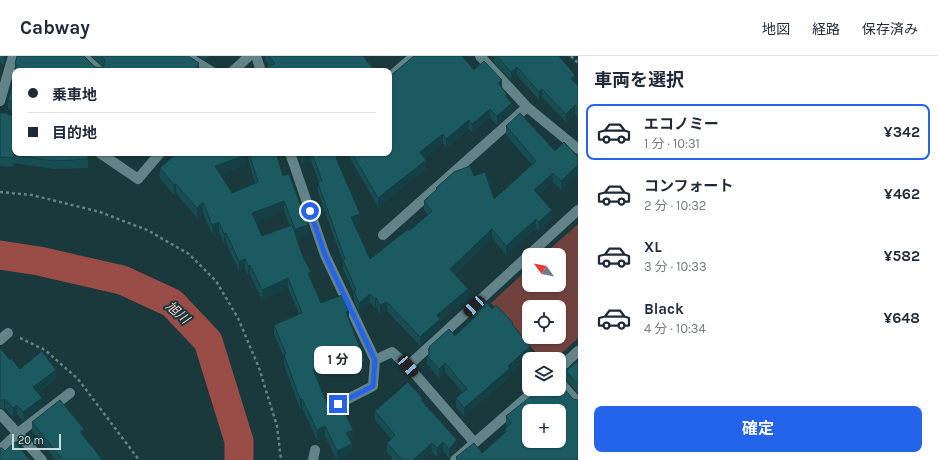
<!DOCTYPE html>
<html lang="ja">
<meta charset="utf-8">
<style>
body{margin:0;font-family:Karla,"Noto Sans JP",sans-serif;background:#f2f2f3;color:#1f2937;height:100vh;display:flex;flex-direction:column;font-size:15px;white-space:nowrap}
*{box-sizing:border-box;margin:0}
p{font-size:13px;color:#747a83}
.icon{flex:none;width:22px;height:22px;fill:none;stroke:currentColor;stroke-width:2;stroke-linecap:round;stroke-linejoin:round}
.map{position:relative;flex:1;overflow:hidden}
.side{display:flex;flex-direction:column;background:#fff;width:360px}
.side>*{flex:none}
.top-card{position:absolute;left:12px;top:12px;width:380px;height:88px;border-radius:8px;box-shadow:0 1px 3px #0004;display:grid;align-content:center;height:88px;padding:0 16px;background:#fff}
.needle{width:26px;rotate:303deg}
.buttons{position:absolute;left:522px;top:192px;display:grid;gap:8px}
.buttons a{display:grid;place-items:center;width:44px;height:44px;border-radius:8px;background:#fff;box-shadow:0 1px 3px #0004;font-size:20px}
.scale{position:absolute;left:12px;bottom:10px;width:49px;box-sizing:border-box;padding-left:4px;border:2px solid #cadbdd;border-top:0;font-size:11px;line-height:14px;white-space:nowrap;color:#cadbdd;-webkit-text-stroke:3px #1a393d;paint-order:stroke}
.end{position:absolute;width:18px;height:18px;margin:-9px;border:5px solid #2563eb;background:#fff;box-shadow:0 0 0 2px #fff}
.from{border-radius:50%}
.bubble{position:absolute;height:28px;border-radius:8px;background:#fff;box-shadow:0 1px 3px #0004;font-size:13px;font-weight:700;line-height:28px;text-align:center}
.car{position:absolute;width:12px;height:24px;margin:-12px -6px;border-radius:5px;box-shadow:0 0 3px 1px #0007;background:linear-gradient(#222 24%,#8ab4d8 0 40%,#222 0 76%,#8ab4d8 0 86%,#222 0)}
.top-card b{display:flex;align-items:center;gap:14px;height:38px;font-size:15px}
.top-card b+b{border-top:1px solid #e0e1e3}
.top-card i{width:10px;height:10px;background:#1f2937}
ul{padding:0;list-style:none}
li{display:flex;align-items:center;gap:12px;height:56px;margin:0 8px 6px;padding:0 8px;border:2px solid transparent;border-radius:8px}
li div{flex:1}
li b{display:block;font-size:15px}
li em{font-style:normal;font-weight:700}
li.current{border-color:#2563eb}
li>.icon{width:36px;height:36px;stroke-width:1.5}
h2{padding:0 16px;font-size:18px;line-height:48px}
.primary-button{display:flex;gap:8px;margin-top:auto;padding:8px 16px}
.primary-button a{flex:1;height:46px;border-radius:8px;background:#2563eb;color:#fff;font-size:16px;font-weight:700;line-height:46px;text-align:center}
header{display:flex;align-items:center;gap:24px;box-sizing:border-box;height:56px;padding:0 20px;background:#fff;border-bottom:1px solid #e0e1e3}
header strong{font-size:19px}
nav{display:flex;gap:22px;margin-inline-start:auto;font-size:14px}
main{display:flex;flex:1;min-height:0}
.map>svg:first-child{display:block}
.green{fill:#71413e;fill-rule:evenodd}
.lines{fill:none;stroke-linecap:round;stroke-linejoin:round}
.river{stroke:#9a4c47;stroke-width:29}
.path{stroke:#688184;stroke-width:2.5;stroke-dasharray:3 3;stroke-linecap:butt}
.minor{stroke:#628388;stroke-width:10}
.wall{fill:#184d54;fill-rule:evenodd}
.shaded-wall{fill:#143f45}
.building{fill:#1c5a62;stroke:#143f45;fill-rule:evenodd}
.route{stroke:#2563eb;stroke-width:5}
.labels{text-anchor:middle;stroke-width:4;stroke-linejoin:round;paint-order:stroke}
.water-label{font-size:13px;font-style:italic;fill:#f9cac5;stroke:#1a393d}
</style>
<header>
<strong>Cabway</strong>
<nav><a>地図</a><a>経路</a><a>保存済み</a></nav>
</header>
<main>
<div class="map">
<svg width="578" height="404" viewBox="0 0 578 404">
<rect width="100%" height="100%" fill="#1a393d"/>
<path class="green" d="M578 168V282L555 303H542L491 247 529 212V229H559V199H543ZM529 251H559V281H529Z"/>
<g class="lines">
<path class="river" d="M0 199 39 205 122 224 172 247 208 285 239 385V404"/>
<path class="path" d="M571 0 578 7
M0 136 32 139 100 156 147 174 189 198 216 225 238 262 259 312 277 370 281 404
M20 282 45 294 78 323 139 404"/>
<path class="minor" d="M83 0 99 15
M186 0 211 15
M256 0 261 15
M480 0 527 51 578 93
M233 15 249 0
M389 22 414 0
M0 45 13 0
M100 97 138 123 160 97
M290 97 325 199 375 304 373 330 338 348
M383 179 527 51
M529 199 578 154
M0 284 8 277
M375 304 392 296 408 310 474 386
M408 310 529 199
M559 313 578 295
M559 325 578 347
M0 358 42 404
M0 394 18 377 70 337
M313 404 315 394
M455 404 536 333"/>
</g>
<path class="wall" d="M0 0H7L4 9 0 7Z
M92 0H188L199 15H15V8L95 11 101 12 103 11Z
M199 0H208L205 4Z
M265 0H363L375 15H267V10L269 9 265 4Z
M494 0H559L575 27 578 30V61L575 58 566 66 542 41 539 44 517 19 511 24 494 6Z
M474 14 502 32 507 42 512 56 497 69 490 62 472 76 469 73 446 92 443 87 424 102 426 113 378 151 347 97H389Z
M15 17V56L8 53V45Z
M0 57 15 97H88V112L54 113 14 107 13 111 0 110Z
M506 70 555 95 578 101V118L561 134 553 126 539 139 552 162 539 175 536 172 506 199 492 182 455 218 468 242 440 265V272L420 290 387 255 380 258 376 251 375 252 370 247 359 256 354 244V237L343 213V206L318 136V127L319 126 311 105 303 108 299 97H334L360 167 355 169 370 203 409 175 428 159 424 154V145L436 135V132L474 120 494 143 532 109 506 79Z
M247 97H276L283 120 308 179 297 183 311 224 321 247 349 262 365 315 353 319 349 306 321 317V321L317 322 327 348 353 383 350 385 352 397 339 404H337L325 380 317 384 302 352 300 353 284 309V301L274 279V269L299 258 288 232 262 244 250 218 248 219 245 213 239 215 226 187 224 188 219 176 212 179 203 156 197 162 176 137 174 139 160 122V112L246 109 220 118 232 137 255 127ZM284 155 290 170 262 180 256 166Z
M473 252 492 253 513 270 530 299 510 316V321L464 360 456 351V342L462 336 445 316 439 322 427 308V300L428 299 429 291 455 280 474 262 473 260Z
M0 292 10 304 20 313 56 322 38 337 42 350 23 365 17 358 13 361 5 352 4 353 0 352Z
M578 305V337L566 324V315Z
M423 346 457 393 449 402 443 395 437 401 432 396 423 404H393L387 396V387L391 383 375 364V355Z
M506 360 578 404H456V401L482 397 505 377V373L507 371 506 369Z
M32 366 84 381 102 404H56L32 375Z"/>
<path class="shaded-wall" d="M4 0H7L4 9Z
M199 7V15H194Z
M517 11V19L511 24V16Z
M575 19V28L571 23Z
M502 24V33L498 27Z
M542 33V41L539 44V36Z
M512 47V56L497 69V60Z
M575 49V58L566 66V58Z
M490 53V62L472 76V68Z
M469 64V73L446 92V83Z
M443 78V87L420 105V96Z
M308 97H311V105L303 108V99Z
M246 99V109L215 119V110Z
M426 104V113L378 151V142Z
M578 109V118L561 134V125Z
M553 117V126L534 143V134Z
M176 128V137L174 139V129Z
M284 145V155L252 167V157Z
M203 146V156L197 162V152Z
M552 154V162L539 175V166Z
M360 158V167L351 170V161Z
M536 163V172L506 199V190Z
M219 166V176L212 179V169Z
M308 169V179L295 183V173Z
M492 173V182L450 222V213Z
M226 177V187L224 188V178Z
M245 203V213L239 215V205Z
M250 209V218L248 219V210Z
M311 216V226L308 217Z
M288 222V232L262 244V234Z
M468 233V242L440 265V272L420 290V281L437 259Z
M370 238V247L359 256V247Z
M376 242V251L375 252V243Z
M387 246V255L380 258V249Z
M349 255V265L346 256Z
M530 290V299L510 316V321L464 360V352L508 310Z
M349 296V306L321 317V321L313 323V313L319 308Z
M365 305V315L353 319V310Z
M445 307V316L439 322V313Z
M56 314V322L33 340V331Z
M42 342V350L23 365V356Z
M5 343V352L4 353V344Z
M300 343H302V352L300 353Z
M17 349V358L13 361V352Z
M325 370V380L317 384V374Z
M84 373V381L80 376Z
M353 374V383L346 387V377Z
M457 384V393L449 402V393Z
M443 386V395L437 401V392Z
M432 387V396L423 404H413Z
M352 388V397L339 404H337V395Z"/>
<path class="building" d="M17 0H84L95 11 101 12 105 8V4L101 0H188L199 7 194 15H15L17 9 15 8Z
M269 0H363L375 15H269L267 10 275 8Z
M414 0H462L474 14 484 5 502 24 498 27 507 38 505 40 512 47 497 60 490 53 472 68 469 64 446 83 443 78 420 96 426 104 378 142 352 97H389V21Z
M497 0H559L575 19 571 23 578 30V53L575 49 566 58 542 33 539 36 517 11 511 16Z
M15 17V47L8 45Z
M0 57H4L14 60 15 59V97H88V103L54 105 14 99 13 102 0 101Z
M520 57 555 95 564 86 578 101V109L561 125 553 117 534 134 552 154 539 166 536 163 506 190 492 173 450 213 468 233 437 259 440 263 420 281 387 246 380 249 376 242 375 243 370 238 359 247 354 235 356 234 343 204 345 203 318 127 322 125 312 97H334L360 158 351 161 370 203 408 173 409 175 432 155 424 145 437 133 436 132 454 116 470 110 474 120 485 116 494 143 536 105 506 70Z
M177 97H246V99L215 110 232 137 258 126 249 97H276L283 120 289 118 308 169 295 173 284 145 252 157 262 180 292 169 303 201 311 216 308 217 321 247 342 239 348 253 349 255 346 256 365 305 353 310 349 296 319 308 321 311 313 313 327 348 335 344H339L353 374 346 377 352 388 337 395 325 370 317 374 302 343H300L284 299 286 298 274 269 302 257 288 222 262 234 250 209 248 210 245 203 239 205 226 177 224 178 219 166 212 169 203 146 197 152 176 128 174 129 160 112Z
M302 97H308L303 99Z
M483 242 492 253 496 249 513 267 512 268 530 290 508 310 510 312 464 352 456 342 467 333 445 307 439 313 427 300 430 298 428 293 430 292 429 291 449 273 455 280 478 258 473 252Z
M0 292 10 304 11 302 20 313 42 295 56 314 33 331 42 342 23 356 17 349 13 352 5 343 4 344H0Z
M578 305V328L566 315Z
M408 326 423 343 421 344 457 384 449 393 443 386 437 392 432 387 413 404H402L387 387 395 379 375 355Z
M559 326 573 343 578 344V404H459L456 401 474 387 482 397 507 375 505 373 511 367 506 360 534 338 536 340 544 333H559ZM529 355H559V385H529Z
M60 344 84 373 80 376 102 403V404H63L32 366Z
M15 386 30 404H0V392H2L5 395Z"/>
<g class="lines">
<path class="route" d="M310 155 325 199 375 304 373 330 338 348"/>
</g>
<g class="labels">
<g class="water-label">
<text transform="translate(178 256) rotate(41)" y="5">旭川</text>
</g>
</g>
</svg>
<div class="buttons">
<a><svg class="needle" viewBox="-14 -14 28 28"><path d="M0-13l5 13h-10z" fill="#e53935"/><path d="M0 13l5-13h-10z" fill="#747a83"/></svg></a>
<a><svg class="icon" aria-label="locate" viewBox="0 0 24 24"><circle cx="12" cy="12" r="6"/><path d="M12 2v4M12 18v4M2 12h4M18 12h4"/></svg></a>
<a><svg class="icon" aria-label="layers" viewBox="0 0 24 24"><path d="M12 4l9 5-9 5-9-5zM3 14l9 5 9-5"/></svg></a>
<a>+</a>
</div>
<div class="scale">20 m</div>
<i class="end from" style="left:310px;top:155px"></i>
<i class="end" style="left:338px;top:348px"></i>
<div class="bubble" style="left:314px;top:290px;width:48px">1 分</div>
<i class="car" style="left:474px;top:250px;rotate:227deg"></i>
<i class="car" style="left:408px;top:310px;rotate:139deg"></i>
<div class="top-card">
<b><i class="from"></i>乗車地</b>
<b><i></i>目的地</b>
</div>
</div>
<section class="side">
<h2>車両を選択</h2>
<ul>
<li class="current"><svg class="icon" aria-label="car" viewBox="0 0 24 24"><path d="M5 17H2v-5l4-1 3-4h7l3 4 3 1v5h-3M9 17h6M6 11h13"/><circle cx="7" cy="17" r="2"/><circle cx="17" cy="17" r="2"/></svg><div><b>エコノミー</b><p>1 分 · 10:31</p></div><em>¥342</em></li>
<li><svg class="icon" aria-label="car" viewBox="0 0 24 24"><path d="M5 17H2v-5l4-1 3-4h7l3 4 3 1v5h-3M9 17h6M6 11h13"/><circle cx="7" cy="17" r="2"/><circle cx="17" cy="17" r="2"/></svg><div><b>コンフォート</b><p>2 分 · 10:32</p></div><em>¥462</em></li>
<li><svg class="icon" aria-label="car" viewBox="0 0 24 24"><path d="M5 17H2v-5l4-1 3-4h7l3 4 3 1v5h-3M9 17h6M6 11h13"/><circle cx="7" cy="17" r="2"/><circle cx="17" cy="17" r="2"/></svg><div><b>XL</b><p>3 分 · 10:33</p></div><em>¥582</em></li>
<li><svg class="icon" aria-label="car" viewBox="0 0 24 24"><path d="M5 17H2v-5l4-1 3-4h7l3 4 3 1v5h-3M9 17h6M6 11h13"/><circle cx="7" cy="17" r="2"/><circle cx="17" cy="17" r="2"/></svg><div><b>Black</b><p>4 分 · 10:34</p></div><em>¥648</em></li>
</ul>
<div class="primary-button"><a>確定</a></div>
</section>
</main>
